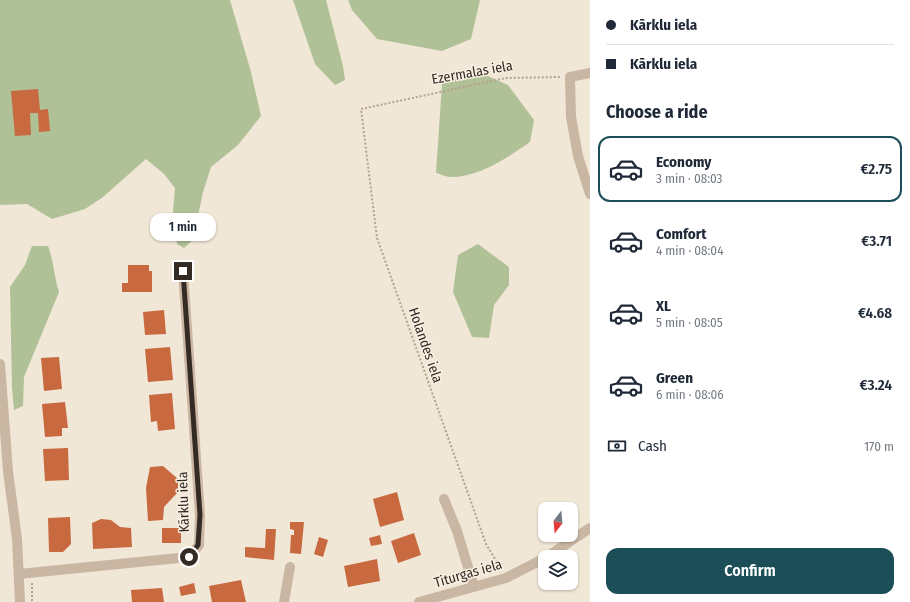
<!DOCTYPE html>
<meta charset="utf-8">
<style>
body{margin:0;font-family:"Fira Sans Condensed",sans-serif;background:#f2f2f3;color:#1f2937;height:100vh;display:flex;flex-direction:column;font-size:15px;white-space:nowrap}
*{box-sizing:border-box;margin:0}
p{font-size:13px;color:#747a83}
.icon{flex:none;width:22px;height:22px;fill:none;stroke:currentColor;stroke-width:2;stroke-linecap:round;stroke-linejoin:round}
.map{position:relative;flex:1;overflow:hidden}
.drawer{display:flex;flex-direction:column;background:#fff;width:320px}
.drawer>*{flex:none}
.guide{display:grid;align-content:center;height:88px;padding:0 16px;background:#fff}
.needle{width:26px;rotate:196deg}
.fabs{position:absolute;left:538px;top:502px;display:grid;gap:8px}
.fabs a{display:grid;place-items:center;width:40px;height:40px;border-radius:8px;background:#fff;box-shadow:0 1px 3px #0004;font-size:20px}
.end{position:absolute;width:18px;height:18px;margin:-9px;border:5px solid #342b25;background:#fff;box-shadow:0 0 0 2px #fff}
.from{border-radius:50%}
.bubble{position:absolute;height:28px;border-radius:12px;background:#fff;box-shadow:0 1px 3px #0004;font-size:13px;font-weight:600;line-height:28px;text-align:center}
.guide b{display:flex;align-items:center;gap:14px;height:38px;font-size:15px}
.guide b+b{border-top:1px solid #e0e1e3}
.guide i{width:10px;height:10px;background:#1f2937}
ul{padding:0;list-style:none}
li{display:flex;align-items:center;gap:12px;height:66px;margin:0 8px 6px;padding:0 8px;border:2px solid transparent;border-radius:12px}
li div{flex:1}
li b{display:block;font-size:15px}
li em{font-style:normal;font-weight:600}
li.active{border-color:#1b4e56}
li>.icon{width:36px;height:36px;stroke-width:1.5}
h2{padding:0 16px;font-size:18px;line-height:48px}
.pay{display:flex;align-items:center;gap:10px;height:44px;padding:0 16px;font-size:15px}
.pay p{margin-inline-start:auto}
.cta{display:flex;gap:8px;margin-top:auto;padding:8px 16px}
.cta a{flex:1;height:46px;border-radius:12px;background:#1b4e56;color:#fff;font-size:16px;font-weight:600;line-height:46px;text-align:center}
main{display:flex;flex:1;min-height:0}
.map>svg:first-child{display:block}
.green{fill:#b0c097}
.building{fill:#c8693f}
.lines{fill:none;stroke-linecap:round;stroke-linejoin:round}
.path{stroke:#b5a18e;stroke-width:2;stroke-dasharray:2 2;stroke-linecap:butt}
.minor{stroke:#c9b7a3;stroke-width:10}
.route{stroke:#342b25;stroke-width:5}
.labels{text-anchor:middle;stroke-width:3;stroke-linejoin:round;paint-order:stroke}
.street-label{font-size:14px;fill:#342b25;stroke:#f9f0e3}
</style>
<main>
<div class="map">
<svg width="590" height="602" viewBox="0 0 590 602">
<rect width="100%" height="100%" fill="#f1e7d7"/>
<path class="green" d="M0 0H230L251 72 261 116 238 145 211 167 203 192 193 240 184 248 177 244 173 212 175 188 164 174 146 159 103 197 85 209 52 219 27 204 0 205Z
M293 0H326L343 66 345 80 335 85 315 64Z
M348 0H480L471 39 442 51 377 39 352 10Z
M472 69 508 85 534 120 530 142C507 158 479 177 451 177 446 177 441 174 436 173L442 84 450 73Z
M478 244 509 267V285L494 305 489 338 472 337 453 292 458 255Z
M32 246H48C54 262 54 276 59 292L24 377 23 406 14 410 12 388 10 287 25 265Z"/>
<path class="building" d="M38 89 40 110 48 109 50 131 39 132 38 113H30L31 135 15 136 11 91Z
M128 265H149V271H152V292H122V283H128Z
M164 310 166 334 145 335 143 312Z
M170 347 173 380 148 382 145 349Z
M59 357 62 389 44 391 41 358Z
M172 393 175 429 158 431 157 421 151 422 149 395Z
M65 402 68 428H62V436L45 437 42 404Z
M68 448 69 480 45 481 43 449Z
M163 466 178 479V492L164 507 163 520 148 521 146 488 150 467Z
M397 492 404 520 380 527 373 499Z
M70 517 71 544 63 552H49L48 518Z
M101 519 111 520 120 527 131 528 132 547 93 549 92 523Z
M290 522H304L301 554 290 553 291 535H294V530L290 529Z
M162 528H181V543H162Z
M266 529H276L274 560 245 557V547L265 548Z
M414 533 421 555 398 563 391 541Z
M380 535 382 544 371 546 369 538Z
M319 537 328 540 323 557 314 554Z
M377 559 380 581 348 587 344 566Z
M241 580 246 602H212L209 586Z
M194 583 196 593 181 596 179 587Z
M162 588 164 602H132L131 590Z"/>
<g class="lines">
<path class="path" d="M501 569 486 544 377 238 361 109 506 78 560 77
M32 583V602"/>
<path class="minor" d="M590 73 570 77 571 117 578 156 590 194
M0 364 8 471 17 539 20 602
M444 499 457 531 474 587
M547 557 590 528
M19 574 189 557 199 545 200 515 183 271
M284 602 290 567
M419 602 506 578 545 558"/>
</g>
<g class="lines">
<path class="route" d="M183 271 200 515 198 545 189 557"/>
</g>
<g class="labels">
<g class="street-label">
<text transform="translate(472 72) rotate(-10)" y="5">Ezermalas iela</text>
<text transform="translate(426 345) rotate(71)" y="5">Holandes iela</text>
<text transform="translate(183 502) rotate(-92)" y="5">Kārklu iela</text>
<text transform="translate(468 573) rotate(-16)" y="5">Titurgas iela</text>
</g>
</g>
</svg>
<div class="fabs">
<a><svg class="needle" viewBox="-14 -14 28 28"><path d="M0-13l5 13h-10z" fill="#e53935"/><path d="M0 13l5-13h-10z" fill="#747a83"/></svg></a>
<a><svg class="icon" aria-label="layers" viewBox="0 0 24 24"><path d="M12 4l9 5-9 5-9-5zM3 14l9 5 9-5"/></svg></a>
</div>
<i class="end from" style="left:189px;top:557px"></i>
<i class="end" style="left:183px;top:271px"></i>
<div class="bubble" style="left:150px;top:213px;width:66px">1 min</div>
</div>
<section class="drawer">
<div class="guide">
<b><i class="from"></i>Kārklu iela</b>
<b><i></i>Kārklu iela</b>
</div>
<h2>Choose a ride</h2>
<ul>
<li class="active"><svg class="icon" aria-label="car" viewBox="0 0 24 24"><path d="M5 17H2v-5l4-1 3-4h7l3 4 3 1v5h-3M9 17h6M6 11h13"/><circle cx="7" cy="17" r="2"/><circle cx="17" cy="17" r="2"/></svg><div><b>Economy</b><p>3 min · 08:03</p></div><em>€2.75</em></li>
<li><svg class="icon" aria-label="car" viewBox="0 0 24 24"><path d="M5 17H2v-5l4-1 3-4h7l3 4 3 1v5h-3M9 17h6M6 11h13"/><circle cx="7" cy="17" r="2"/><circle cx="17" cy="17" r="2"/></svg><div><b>Comfort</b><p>4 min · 08:04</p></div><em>€3.71</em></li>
<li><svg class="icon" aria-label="car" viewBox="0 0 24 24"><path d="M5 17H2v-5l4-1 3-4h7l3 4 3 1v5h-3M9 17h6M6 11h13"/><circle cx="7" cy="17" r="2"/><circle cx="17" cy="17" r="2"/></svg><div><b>XL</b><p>5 min · 08:05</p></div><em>€4.68</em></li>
<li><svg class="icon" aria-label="car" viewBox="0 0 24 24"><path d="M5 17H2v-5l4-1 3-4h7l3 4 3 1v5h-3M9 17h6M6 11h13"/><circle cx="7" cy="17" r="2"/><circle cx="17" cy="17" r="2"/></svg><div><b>Green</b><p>6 min · 08:06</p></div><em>€3.24</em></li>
</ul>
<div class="pay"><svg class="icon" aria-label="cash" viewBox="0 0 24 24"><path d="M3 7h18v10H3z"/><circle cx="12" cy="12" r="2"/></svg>Cash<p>170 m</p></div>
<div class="cta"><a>Confirm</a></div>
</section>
</main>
